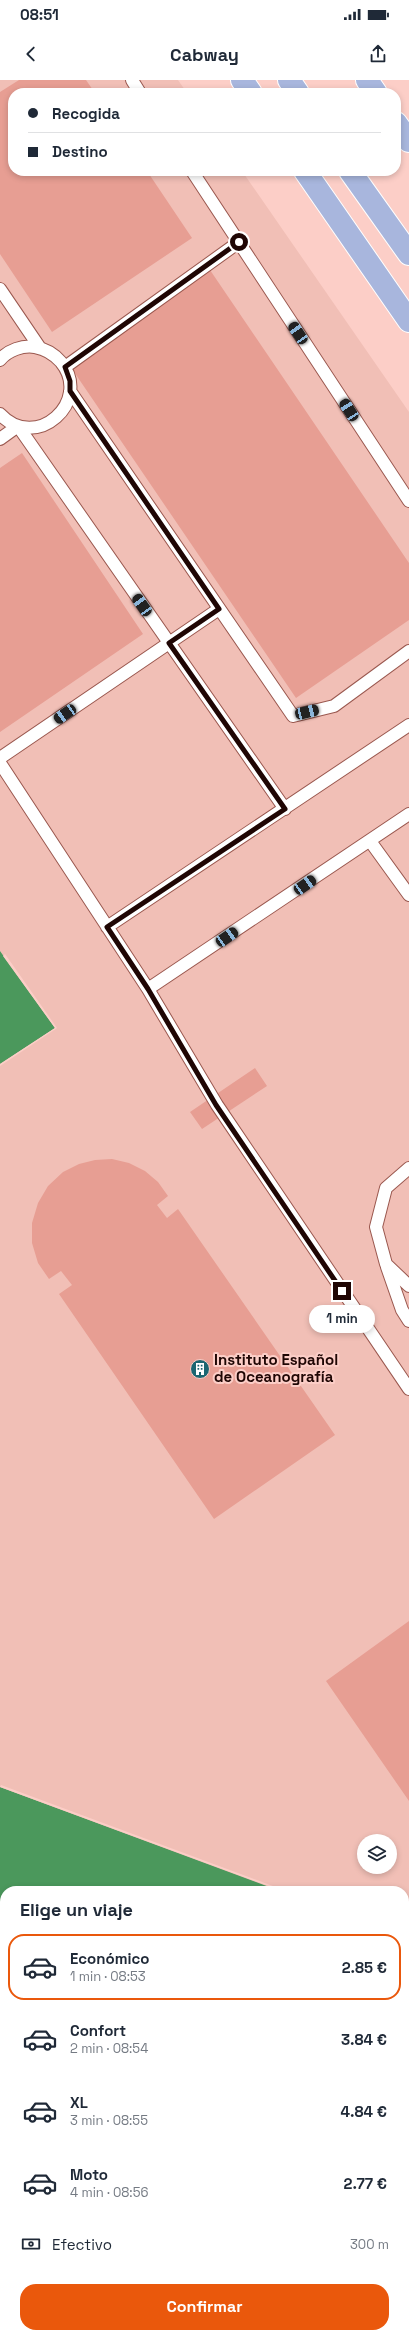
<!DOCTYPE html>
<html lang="es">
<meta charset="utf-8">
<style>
body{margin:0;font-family:"Space Grotesk",sans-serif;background:#f2f2f3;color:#1f2937;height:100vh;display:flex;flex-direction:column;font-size:15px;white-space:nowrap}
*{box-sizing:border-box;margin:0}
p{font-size:13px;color:#747a83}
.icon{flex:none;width:22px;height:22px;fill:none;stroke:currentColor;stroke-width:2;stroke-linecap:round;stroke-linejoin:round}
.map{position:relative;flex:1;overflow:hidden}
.details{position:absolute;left:0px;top:1806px;width:409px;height:452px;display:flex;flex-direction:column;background:#fff;border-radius:16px 16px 0 0;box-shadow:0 2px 6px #0003}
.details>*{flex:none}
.hud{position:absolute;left:8px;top:8px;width:393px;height:88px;border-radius:16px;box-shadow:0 2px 6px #0003;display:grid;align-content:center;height:88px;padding:0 20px;background:#fff}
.controls{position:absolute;left:357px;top:1754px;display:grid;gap:8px}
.controls a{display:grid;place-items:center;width:40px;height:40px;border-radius:50%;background:#fff;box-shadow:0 2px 6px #0003;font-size:20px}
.end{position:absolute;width:18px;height:18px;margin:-9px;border:5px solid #1f0604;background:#fff;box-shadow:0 0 0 2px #fff}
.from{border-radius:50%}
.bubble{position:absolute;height:28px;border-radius:14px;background:#fff;box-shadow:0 2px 6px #0003;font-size:13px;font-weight:600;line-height:28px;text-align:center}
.car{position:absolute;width:12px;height:24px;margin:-12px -6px;border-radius:5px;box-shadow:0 0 3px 1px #0007;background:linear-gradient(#222 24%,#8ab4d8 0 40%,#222 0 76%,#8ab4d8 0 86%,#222 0)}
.hud b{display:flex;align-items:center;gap:14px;height:38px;font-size:15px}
.hud b+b{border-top:1px solid #e0e1e3}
.hud i{width:10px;height:10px;background:#1f2937}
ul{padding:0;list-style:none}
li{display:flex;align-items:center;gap:12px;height:66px;margin:0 8px 6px;padding:0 12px;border:2px solid transparent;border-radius:16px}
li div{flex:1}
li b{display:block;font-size:15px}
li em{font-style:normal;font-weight:600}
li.on{border-color:#ea580c}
li>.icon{width:36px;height:36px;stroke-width:1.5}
h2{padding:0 20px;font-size:18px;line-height:48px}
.pay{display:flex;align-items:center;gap:10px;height:44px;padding:0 20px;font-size:15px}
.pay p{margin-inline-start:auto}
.button{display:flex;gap:8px;margin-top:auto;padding:8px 20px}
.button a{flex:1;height:46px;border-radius:16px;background:#ea580c;color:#fff;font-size:16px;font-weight:600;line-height:46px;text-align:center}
.status{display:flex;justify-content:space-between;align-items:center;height:28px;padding:0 20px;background:#fff;direction:ltr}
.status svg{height:11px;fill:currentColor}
header{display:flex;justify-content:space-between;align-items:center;height:52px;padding:0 20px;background:#fff;font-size:18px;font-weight:600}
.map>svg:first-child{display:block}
.built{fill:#f1bfb6;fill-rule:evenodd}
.green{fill:#dbc07b}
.water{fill:#4b985c}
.pier{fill:#fccec7}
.building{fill:#e79e93}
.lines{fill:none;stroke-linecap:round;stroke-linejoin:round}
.lane-casing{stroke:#9a584f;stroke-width:14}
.primary-casing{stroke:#fff;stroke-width:24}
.lane{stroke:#fff;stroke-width:12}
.primary{stroke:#a8b6dd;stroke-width:22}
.rail-casing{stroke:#926e6a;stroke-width:4.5}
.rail{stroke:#fccec7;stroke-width:3;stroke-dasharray:9;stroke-linecap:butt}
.route{stroke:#1f0604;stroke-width:5}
.labels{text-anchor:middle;stroke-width:4;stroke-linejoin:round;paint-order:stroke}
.poi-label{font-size:15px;font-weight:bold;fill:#1f0604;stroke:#fccec7;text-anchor:start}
</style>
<div class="status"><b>08:51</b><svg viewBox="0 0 49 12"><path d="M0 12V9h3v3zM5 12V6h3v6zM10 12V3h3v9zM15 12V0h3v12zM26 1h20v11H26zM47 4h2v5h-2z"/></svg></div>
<header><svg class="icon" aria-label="back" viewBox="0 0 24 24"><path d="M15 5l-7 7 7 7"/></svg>Cabway<svg class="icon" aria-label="share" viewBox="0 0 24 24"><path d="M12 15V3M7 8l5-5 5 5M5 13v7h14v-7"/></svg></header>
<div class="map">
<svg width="409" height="2258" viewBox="0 0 409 2258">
<rect width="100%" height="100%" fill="#fccec7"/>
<path class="built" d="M0 0H178L187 13H13V91H242L409 332V1859L404 1857V1811H280L0 1707V984L55 948 0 871ZM364 1761H390V1787H364Z
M0 2037 5 2039V2253H404V2161L409 2163V2258H0Z"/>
<path class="green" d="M0 2067 5 2069V2096L0 2094Z"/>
<path class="water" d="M0 871 55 948 0 984Z
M0 1707 280 1811H5V2039L0 2037Z
M404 1857 409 1859V2163L404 2161Z"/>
<path class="pier" d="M5 874 57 948 0 986V984L55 948 3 876Z
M1 1705 281 1809 282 1811 0 1707Z"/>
<path class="building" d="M19 0H86L95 13H13V91H147L192 158 52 252 0 174V12Z
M210 190 409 483V540L296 618 70 286Z
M22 373 143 554 0 652V388Z
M255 988 267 1006 202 1049 190 1032Z
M112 1079 129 1083 145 1091 158 1102 168 1116 157 1125 167 1138 178 1129 335 1355 214 1439 59 1214 72 1205 61 1191 49 1199 38 1183 32 1163V1143L38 1123 48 1106 63 1092 79 1084 95 1080Z
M409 1541V1721L326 1601Z"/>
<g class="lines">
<g class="lane-casing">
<path id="lane" d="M132 0 140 13
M192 91 409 421
M0 209 40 268
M0 280C8 270 23 265 35 267 46 269 54 274 61 282 93 321 36 373 0 334
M65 287 239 162
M70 311 293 636 334 626 409 571
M0 359 18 346 285 729
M0 678 219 529
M0 683 148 909 409 734
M370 761 409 815
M107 847 409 645
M148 909 217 1025 409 1309
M409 1088 386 1108 376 1147 386 1184 409 1206
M387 1187 402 1230 409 1241
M0 2130 5 2132
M0 2180 5 2181
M404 2232 409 2233
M321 2253 344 2258
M60 2258 62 2253"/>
</g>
<g class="primary-casing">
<path id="primary" d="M242 0 251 13
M289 0 298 13
M367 0 376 13
M396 43 409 61
M305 91 409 241
M350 91 409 174"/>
</g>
<use href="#lane" class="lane"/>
<use href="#primary" class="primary"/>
<g class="rail-casing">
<path id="rail" d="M190 2253 211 2258"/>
</g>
<use href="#rail" class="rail"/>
</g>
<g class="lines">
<path class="route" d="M239 162 65 287 70 301V311L219 529 169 563 285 729 107 847 148 909 216 1025 342 1211"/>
</g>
<defs>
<g id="building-disc" transform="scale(1)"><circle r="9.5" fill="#1c6671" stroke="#fccec7"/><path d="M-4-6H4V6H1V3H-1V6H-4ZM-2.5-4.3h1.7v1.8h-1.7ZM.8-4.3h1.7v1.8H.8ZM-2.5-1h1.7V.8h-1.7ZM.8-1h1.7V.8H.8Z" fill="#fff"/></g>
</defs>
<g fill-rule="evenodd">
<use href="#building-disc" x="200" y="1289"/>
</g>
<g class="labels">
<g class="poi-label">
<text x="214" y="1285">Instituto Español<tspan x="214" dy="17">de Oceanografía</tspan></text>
</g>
</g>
</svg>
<div class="controls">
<a><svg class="icon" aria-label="layers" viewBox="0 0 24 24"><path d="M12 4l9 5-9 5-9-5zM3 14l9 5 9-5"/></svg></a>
</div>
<i class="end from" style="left:239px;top:162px"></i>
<i class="end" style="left:342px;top:1211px"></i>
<div class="bubble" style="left:309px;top:1225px;width:66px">1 min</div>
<i class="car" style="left:298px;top:253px;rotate:326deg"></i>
<i class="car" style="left:349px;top:330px;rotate:327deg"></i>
<i class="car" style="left:142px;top:525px;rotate:325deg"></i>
<i class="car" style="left:307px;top:632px;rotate:77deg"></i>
<i class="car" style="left:65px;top:634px;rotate:236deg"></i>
<i class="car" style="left:305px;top:805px;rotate:56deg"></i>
<i class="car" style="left:227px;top:857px;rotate:56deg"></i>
<div class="hud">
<b><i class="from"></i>Recogida</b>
<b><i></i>Destino</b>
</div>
<section class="details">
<h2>Elige un viaje</h2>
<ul>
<li class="on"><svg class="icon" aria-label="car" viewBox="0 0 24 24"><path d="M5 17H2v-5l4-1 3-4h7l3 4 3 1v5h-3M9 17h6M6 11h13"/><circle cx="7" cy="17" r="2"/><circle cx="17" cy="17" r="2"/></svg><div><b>Económico</b><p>1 min · 08:53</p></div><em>2.85 €</em></li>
<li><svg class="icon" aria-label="car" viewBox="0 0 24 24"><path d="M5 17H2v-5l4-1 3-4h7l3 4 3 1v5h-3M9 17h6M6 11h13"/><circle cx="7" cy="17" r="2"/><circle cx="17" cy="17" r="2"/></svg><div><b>Confort</b><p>2 min · 08:54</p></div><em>3.84 €</em></li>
<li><svg class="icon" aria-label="car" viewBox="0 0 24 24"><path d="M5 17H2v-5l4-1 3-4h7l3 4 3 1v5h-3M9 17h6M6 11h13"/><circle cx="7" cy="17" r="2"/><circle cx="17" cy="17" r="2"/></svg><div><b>XL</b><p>3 min · 08:55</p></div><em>4.84 €</em></li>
<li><svg class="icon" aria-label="car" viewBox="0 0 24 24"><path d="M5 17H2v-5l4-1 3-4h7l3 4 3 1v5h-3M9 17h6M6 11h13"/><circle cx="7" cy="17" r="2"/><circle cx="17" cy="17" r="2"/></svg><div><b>Moto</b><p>4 min · 08:56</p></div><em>2.77 €</em></li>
</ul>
<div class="pay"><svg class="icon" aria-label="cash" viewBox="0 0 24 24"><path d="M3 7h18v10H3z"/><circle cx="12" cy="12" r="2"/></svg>Efectivo<p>300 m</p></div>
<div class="button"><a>Confirmar</a></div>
</section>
</div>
